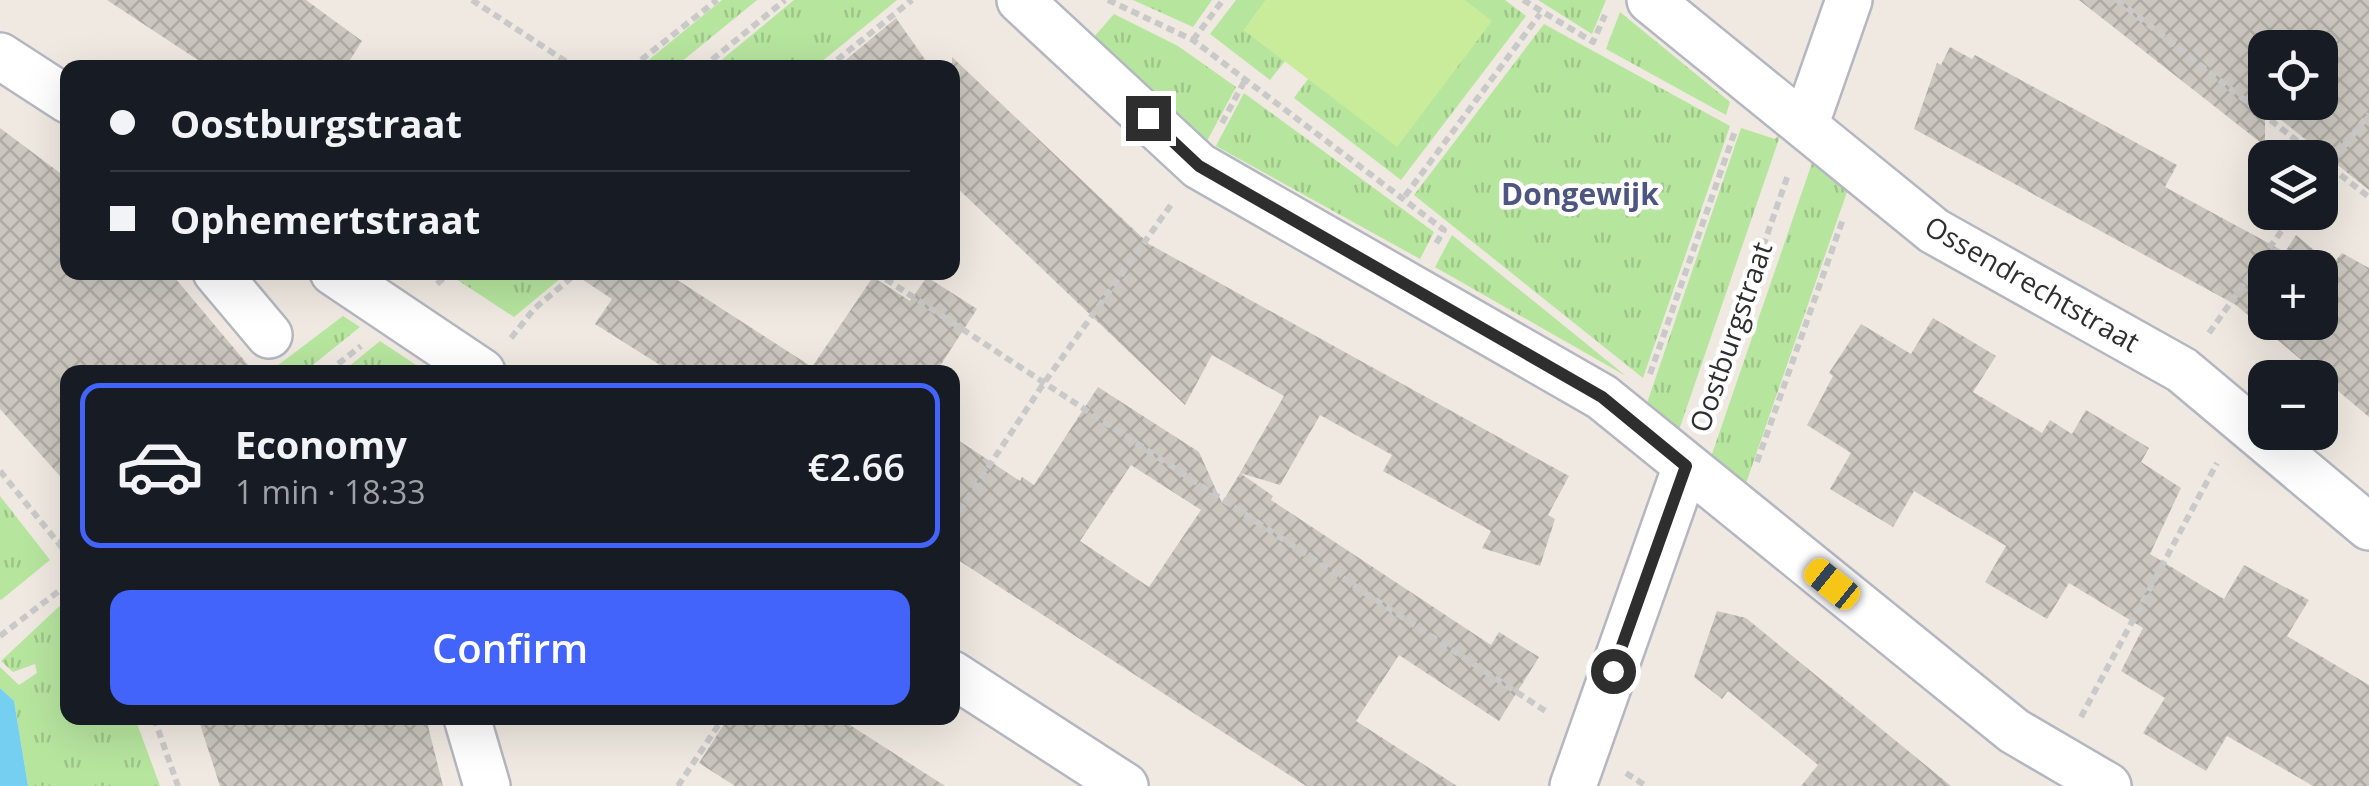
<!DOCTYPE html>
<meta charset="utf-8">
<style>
body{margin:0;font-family:"Open Sans",sans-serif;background:#242831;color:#f1f3f6;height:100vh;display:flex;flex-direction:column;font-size:38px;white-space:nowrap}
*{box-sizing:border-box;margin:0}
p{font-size:32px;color:#9ea1a6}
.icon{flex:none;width:55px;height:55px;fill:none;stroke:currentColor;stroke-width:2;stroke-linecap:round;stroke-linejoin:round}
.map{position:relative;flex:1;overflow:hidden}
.panel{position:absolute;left:60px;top:365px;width:900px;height:360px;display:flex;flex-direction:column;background:#171b24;border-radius:20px;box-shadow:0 10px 40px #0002}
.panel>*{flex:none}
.banner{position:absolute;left:60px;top:60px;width:900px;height:220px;border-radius:20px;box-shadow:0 10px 40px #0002;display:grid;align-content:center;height:220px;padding:0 50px;background:#171b24}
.buttons{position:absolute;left:2248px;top:30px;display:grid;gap:20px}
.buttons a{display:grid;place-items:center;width:90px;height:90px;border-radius:20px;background:#171b24;box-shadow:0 10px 40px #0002;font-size:50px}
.end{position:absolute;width:45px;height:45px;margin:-22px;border:12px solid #2e2e2e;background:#fff;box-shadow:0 0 0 5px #fff}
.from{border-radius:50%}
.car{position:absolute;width:30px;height:60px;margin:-30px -15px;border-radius:12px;box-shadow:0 0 8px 2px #0007;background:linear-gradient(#f5c518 24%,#345 0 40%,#f5c518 0 76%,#345 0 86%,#f5c518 0)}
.banner b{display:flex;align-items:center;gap:35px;height:95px;font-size:38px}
.banner b+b{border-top:2px solid #363941}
.banner i{width:25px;height:25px;background:#f1f3f6}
ul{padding:18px 0 0;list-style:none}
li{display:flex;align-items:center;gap:30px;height:165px;margin:0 20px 15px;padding:0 30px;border:5px solid #363941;border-radius:20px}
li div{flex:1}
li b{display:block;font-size:38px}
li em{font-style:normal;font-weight:600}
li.selected{border-color:#4264fb}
li>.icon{width:90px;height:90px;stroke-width:1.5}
.primary-button{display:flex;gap:20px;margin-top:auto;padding:20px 50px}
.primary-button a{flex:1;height:115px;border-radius:20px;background:#4264fb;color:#fff;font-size:40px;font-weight:600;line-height:115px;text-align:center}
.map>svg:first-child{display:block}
.grass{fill:url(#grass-tufts)}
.pitch{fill:#c9ec9a}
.water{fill:#75cff0}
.building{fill:url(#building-cross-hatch);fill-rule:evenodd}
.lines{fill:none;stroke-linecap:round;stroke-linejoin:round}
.street-casing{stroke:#b4b7c1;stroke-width:50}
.path{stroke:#c9c9c9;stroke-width:6;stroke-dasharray:8 5;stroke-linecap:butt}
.street{stroke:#fff;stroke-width:45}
.route{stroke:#2e2e2e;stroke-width:12}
.labels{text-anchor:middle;stroke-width:9;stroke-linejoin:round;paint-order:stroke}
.street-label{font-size:28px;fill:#2e2e2e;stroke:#fff}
.neighbourhood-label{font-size:30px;font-weight:bold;fill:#4d5680;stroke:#fff}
</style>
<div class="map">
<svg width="2369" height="786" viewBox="0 0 2369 786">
<defs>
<pattern id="grass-tufts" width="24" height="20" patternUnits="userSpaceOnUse" patternTransform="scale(2.5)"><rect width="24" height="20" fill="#b6e59e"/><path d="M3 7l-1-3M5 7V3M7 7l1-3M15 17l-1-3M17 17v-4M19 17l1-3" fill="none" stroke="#9dc588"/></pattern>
<pattern id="building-cross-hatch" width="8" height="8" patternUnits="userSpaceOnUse" patternTransform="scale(2.5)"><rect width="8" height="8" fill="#cbc7bf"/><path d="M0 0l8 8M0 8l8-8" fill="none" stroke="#afaba4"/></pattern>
</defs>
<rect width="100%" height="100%" fill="#efe9e1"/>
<path class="grass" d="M722 0H757L675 67H640Z
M794 0H897L815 67H713Z
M1133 0H1212L1193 27Z
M1236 0H1266L1244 30 1285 61 1270 80 1210 34Z
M1465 0H1505L1526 16 1401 180 1294 98 1308 79Z
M1538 0H1606L1592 34Z
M1620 12 1730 102 1726 115 1606 49Z
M1114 14 1178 46 1236 87 1207 141 1093 38Z
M1544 24 1730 126 1643 378 1414 195Z
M1244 93 1434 232 1420 259 1216 146Z
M1741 128 1775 139 1781 133 1679 430 1647 403Z
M1813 160 1848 189 1745 486 1711 457Z
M1452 235 1626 376 1435 267Z
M463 273V272L567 273 514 317 456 279Z
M343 316 360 327 304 372H269Z
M380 341 422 369 425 372H342Z
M0 496 50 560 1 600 0 599Z
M67 599 68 718H135L160 786H28L14 701 0 688V667L19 685 37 673 35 664 13 672 1 661Z"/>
<path class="pitch" d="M1266 0H1465L1492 21 1397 147 1244 30Z"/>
<path class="water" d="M0 688 14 701 28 786H0Z"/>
<path class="building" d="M107 0H306L362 41 345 68H210Z
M2079 0H2369V190L2265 107V146ZM2265 48H2320V102H2265Z
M896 18 931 68H836Z
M1950 47 1972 59 1975 55 2177 165 2165 187 2285 252 2296 235 2332 265 2342 253 2369 268V417L2236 305 1914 129 1937 63 1941 65ZM2265 268H2320V322H2265Z
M952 57 1149 244 1569 476 1548 515 1555 519 1540 566 1482 548 1491 531 1383 471 1392 455 1320 415 1280 485 1240 473 1284 396 1212 355 1185 405 952 183Z
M0 128 68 179V272H170L254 372H68V485L0 409Z
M571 272H665L812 367 873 277 910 301 927 277 977 309 936 372H671L595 324 612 299Z
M1933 318 1996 356 1973 392 2042 433 2050 420 2072 434 2086 410 2149 448 2141 462 2181 488 2150 554 2224 599 2244 565 2309 600 2287 636 2369 685V786H2313L2227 736 2206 771 2143 733 2165 698 2121 671 2143 628 2069 583 2047 619 1985 582 2006 546 1914 491 1893 527 1830 489 1851 453 1807 425 1833 376 1829 373 1861 324 1911 354Z
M1098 387 1199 452 1222 503 1240 473 1273 496 1271 500 1491 645 1499 632 1539 657 1499 721 1399 655 1356 721 1457 786H1306L952 556V436L1020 481 1022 477 1034 485ZM1131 465 1201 510 1149 587 1080 541Z
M1717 611 1746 618 1951 786H1801L1818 765 1728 691 1722 699 1694 677Z
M198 718H426L443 786H220Z
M728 718H839L945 786H735L699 763Z"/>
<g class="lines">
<g class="street-casing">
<path id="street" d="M1020 0 1199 166 1602 397 2014 731 2108 786
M1650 0 1934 231 2182 370 2369 527
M0 56 68 100
M1805 126 1849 0
M216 272 269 335
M333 272 482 372
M952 674 1125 786
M467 718 487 786
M1573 786 1686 466"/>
</g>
<path class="path" d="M472 0 576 68
M1108 0 1193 40 1444 230 1434 247
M1523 0 1593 42 1605 15
M2117 0 2319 158
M1193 40 1223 0
M631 68 717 0
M702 68 785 0
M827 68 912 0
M1222 123 1245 80
M2320 159 2369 197
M2320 177 2369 114
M1405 196 1540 14
M875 272 1547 712
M437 284 451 272
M2209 333 2295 212
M511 338 534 309 578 272
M328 372 361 346
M1650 374 1735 131
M1703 418 1788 175
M1757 462 1843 219
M0 471 68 555
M952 522 1044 383 1173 202
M59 543 68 536
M0 636 68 584
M2081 717 2217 463
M154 718 178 786
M1626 773 1646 786
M678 786 723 718"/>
<use href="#street" class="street"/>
</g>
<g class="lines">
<path class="route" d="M1148 118 1199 166 1602 397 1686 466 1613 671"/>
</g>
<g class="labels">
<g class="street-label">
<text transform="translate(2032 284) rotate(30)" y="10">Ossendrechtstraat</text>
<text transform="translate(1731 337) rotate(-71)" y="10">Oostburgstraat</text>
</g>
<g class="neighbourhood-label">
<text x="1580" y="205">Dongewijk</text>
</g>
</g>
</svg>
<div class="buttons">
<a><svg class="icon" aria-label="locate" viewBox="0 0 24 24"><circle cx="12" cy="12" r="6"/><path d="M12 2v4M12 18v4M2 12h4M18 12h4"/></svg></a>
<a><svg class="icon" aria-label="layers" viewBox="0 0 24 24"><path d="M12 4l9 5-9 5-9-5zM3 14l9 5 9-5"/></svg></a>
<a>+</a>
<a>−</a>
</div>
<i class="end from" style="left:1613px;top:671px"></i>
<i class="end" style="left:1148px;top:118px"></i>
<i class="car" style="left:1832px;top:584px;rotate:309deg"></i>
<div class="banner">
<b><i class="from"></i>Oostburgstraat</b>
<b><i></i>Ophemertstraat</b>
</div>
<section class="panel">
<ul>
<li class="selected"><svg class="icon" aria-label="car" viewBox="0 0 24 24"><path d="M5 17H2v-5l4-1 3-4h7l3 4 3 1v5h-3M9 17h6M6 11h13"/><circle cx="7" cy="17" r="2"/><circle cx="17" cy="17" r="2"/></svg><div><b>Economy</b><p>1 min · 18:33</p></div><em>€2.66</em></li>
</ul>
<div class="primary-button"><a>Confirm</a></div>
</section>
</div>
